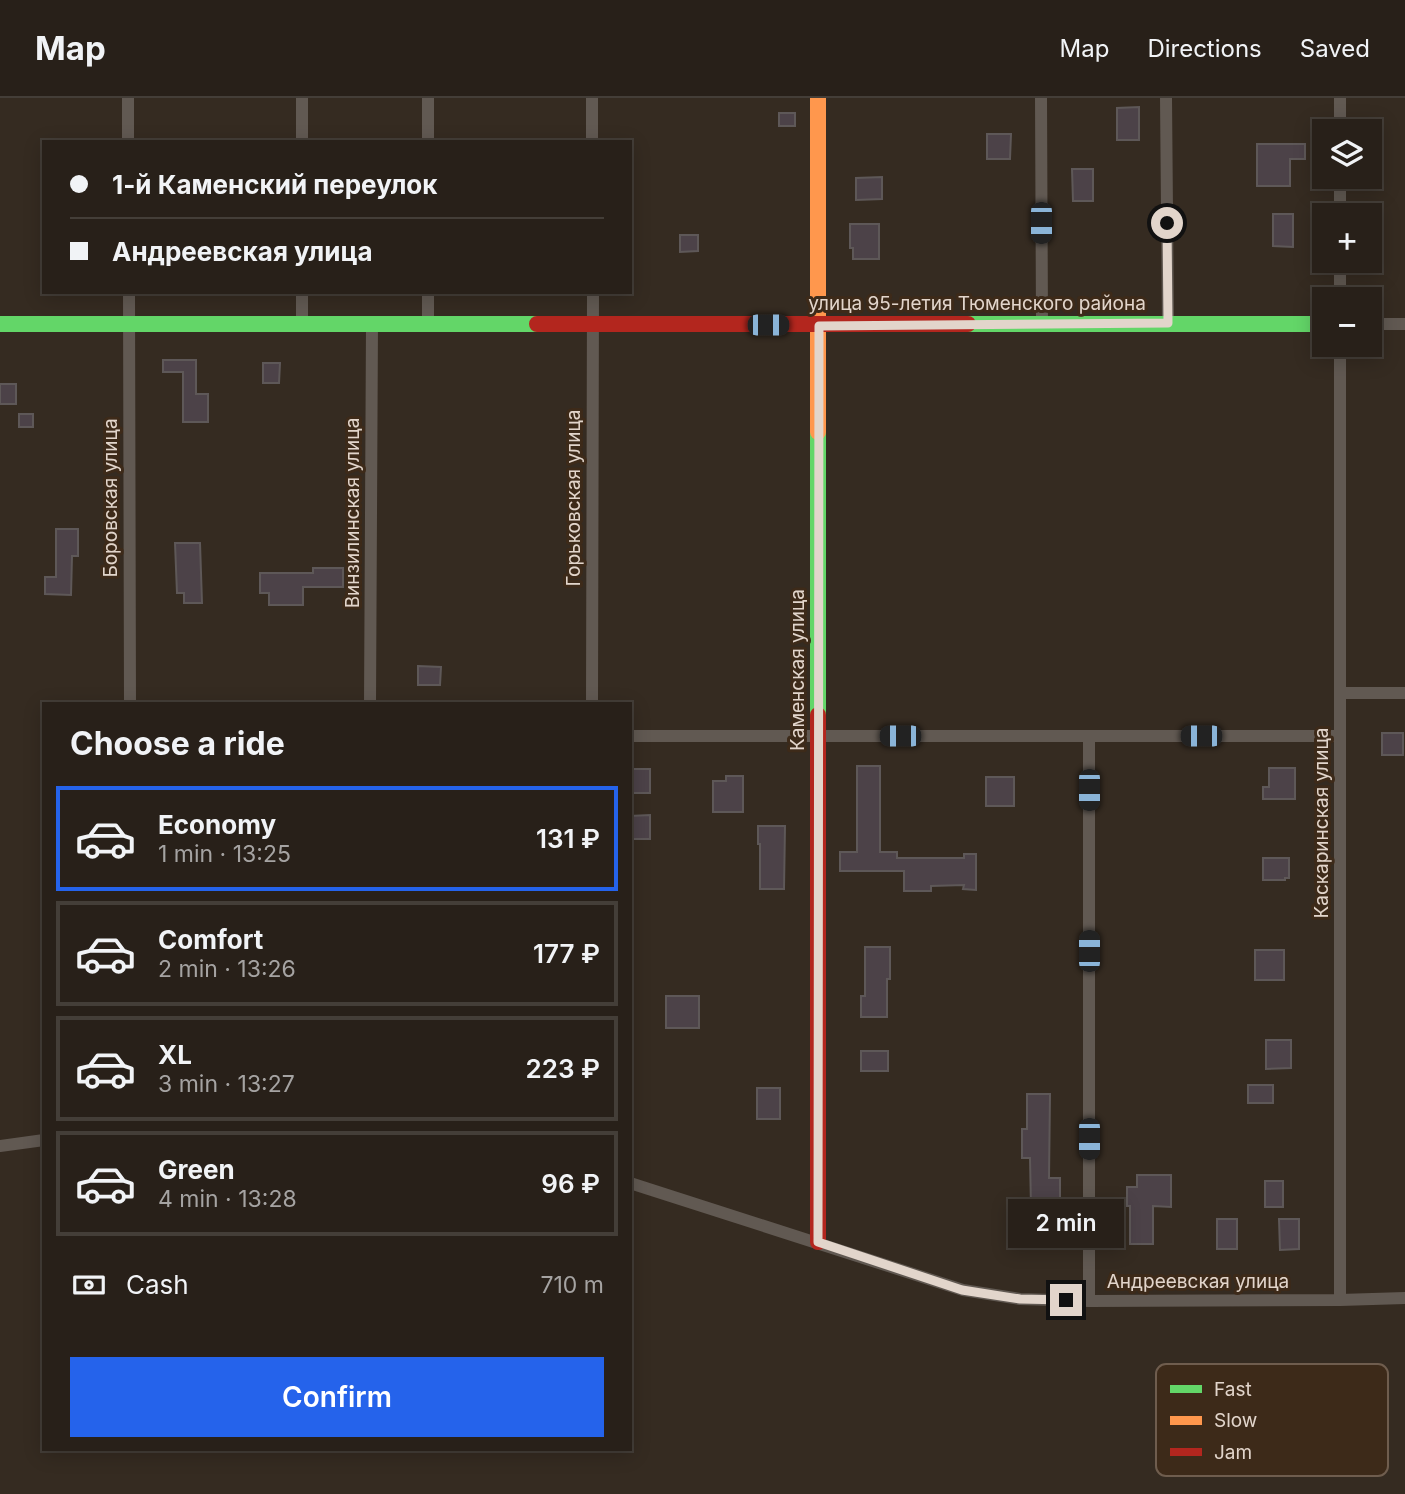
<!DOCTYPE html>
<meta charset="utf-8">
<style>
body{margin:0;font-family:Inter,sans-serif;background:#302822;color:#f1f3f6;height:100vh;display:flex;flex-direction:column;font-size:26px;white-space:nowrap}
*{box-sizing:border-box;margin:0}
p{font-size:23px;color:#a5a3a2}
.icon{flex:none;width:38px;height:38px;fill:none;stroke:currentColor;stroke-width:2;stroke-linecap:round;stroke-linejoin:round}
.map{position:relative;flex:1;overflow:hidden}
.sheet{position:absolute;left:42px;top:604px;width:590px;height:749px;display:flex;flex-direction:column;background:#282019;border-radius:0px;box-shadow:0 4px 18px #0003,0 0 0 2px #443e38}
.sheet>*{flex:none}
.top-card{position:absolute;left:42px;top:42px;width:590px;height:154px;border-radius:0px;box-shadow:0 4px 18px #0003,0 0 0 2px #443e38;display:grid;align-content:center;height:154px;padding:0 28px;background:#282019}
.buttons{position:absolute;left:1312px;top:21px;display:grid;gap:14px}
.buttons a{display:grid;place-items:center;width:70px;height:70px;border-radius:0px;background:#282019;box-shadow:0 4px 18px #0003,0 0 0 2px #443e38;font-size:35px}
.end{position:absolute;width:32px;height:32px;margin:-16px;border:9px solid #e2d5cb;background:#111;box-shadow:0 0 0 4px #111}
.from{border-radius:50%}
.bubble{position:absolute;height:49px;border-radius:0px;background:#282019;box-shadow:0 4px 18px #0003,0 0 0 2px #443e38;font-size:23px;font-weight:600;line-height:49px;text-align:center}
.car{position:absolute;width:21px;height:42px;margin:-21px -10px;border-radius:9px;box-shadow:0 0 5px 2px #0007;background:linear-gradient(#222 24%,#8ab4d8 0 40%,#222 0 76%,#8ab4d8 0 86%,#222 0)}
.top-card b{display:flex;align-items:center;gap:24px;height:66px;font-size:26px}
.top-card b+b{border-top:2px solid #443e38}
.top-card i{width:18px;height:18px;background:#f1f3f6}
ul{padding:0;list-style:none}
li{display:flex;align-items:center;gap:21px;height:105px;margin:0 14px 10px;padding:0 14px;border:4px solid #443e38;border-radius:0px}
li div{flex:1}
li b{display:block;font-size:26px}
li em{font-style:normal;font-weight:600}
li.active{border-color:#2563eb}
li>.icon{width:63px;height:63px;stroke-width:1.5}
h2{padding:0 28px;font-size:32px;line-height:84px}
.pay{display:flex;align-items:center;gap:18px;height:77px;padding:0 28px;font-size:26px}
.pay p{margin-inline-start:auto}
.button{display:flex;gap:14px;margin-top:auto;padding:14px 28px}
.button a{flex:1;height:80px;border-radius:0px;background:#2563eb;color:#fff;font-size:28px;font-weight:600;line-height:80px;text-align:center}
header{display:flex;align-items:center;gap:42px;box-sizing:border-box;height:98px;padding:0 35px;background:#282019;border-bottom:2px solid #443e38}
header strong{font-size:33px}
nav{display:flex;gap:38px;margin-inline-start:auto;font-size:24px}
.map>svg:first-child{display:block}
.building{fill:#4c4248;stroke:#5e5858;stroke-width:2}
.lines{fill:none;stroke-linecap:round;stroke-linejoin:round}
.street{stroke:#615952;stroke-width:12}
.fast{stroke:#63d668;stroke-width:16}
.slow{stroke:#ff974d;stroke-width:16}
.jam{stroke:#b3261e;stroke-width:16}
.route{stroke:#e2d5cb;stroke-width:9}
.labels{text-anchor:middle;stroke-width:6;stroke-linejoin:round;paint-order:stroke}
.street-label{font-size:19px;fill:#e2d5cb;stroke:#3d2a19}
.key{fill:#3d2a19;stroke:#6f5d4e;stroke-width:2}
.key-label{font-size:19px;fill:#e2d5cb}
</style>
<header>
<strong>Map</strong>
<nav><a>Map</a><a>Directions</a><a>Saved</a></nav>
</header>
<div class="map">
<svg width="1405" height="1396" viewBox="0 0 1405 1396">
<rect width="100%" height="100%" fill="#352b21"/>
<path class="building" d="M1139 9V42H1117V10Z
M779 15H795V28H779Z
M987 36H1011L1010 61H987Z
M1257 46H1305V61H1290V88H1257Z
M1072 71H1093V103H1073Z
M882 79V101L856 102V80Z
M1273 116H1293V149L1273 148Z
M850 126H879V161H853V150H850Z
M680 137H698V153L680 154Z
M163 262H196V296H208V324H183V274H163Z
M263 265H280L279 285H263Z
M0 286H16V306H0Z
M19 316H33V329H19Z
M56 431H78V458H72L71 497 45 496V479H56Z
M175 445H200L202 505H184V495H177Z
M313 470H343V489H303V507H269V495H260V475H313Z
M418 568 441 569 440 587H418Z
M1382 635H1403V657H1382Z
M857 668H880V754H897V760H964V756H976V792L963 791 964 787 931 788V793H904V773H840V754H857Z
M1269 670H1295V701H1263V689H1269Z
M630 671H650V695H630Z
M726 678H743V714H713V683H726Z
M986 679H1014V708H986Z
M650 717V741H630V718Z
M758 728H785L784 791H760V746H758Z
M1263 760H1289V780H1285V782H1263Z
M865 849H890V881H887V919H861V898H865Z
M1255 852H1284V882H1255Z
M666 898H699V930H666Z
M1266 942H1291V970L1266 971Z
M861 953H888V973H861Z
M1248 987H1273V1005H1248Z
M757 990H780V1021H757Z
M1027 996H1050L1049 1080H1060V1114H1037V1109H1031L1030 1060H1022V1031H1027Z
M1137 1077H1171V1109L1153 1108V1146H1130V1108H1127V1089H1137Z
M1265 1083H1283V1109H1265Z
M1217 1121H1237V1151H1217Z
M1279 1121H1299V1151L1280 1152Z"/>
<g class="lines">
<path class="street" d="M128 0V44
M302 0V44
M428 0V44
M592 0V44
M1041 0 1042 225
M1166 0 1168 225
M1340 0V33
M1340 79V117
M1340 163V201
M129 194 130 606
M302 194V225
M428 194V225
M1370 226H1405
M1340 595H1405
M370 606 372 225
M592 606 593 194
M630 638H1340
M0 1048 44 1042
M630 1085 963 1192 1020 1201 1089 1203 1340 1202 1405 1200
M1340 1202V247
M1089 1203V638"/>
<path class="fast" d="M0 226H537
M968 226H1325
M818 334V617"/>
<path class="slow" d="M818 0V334"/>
<path class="jam" d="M537 226H968
M818 617V1144"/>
</g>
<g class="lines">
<path class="route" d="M1066 1202 1020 1201 962 1192 818 1144 819 228 1168 225 1167 125"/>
</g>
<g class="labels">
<g class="street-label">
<text x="977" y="212">улица 95-летия Тюменского района</text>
<text transform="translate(110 400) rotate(-90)" y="7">Боровская улица</text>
<text transform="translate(573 400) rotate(-90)" y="7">Горьковская улица</text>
<text transform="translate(352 415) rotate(-90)" y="7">Винзилинская улица</text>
<text transform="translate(797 572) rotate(-90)" y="7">Каменская улица</text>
<text transform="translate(1321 725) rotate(-90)" y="7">Каскаринская улица</text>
<text x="1198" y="1190">Андреевская улица</text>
</g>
</g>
<rect x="1156" y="1266" width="232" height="112" rx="10" class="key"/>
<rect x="1170" y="1287" width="32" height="8" fill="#63d668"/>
<rect x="1170" y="1318" width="32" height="9" fill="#ff974d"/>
<rect x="1170" y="1350" width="32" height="8" fill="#b3261e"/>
<g class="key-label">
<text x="1214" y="1298">Fast</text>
<text x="1214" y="1329">Slow</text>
<text x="1214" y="1361">Jam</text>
</g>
</svg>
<div class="buttons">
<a><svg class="icon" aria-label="layers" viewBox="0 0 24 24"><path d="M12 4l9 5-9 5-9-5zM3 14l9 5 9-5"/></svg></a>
<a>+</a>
<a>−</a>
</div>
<i class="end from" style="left:1167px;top:125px"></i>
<i class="end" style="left:1066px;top:1202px"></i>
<div class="bubble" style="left:1008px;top:1101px;width:116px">2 min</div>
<i class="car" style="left:1041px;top:125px;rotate:180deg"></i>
<i class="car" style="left:768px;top:227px;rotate:90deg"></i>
<i class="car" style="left:900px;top:638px;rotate:270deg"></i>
<i class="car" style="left:1201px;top:638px;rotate:270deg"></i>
<i class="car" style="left:1089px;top:692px;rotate:180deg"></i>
<i class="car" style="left:1089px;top:853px;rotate:0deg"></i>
<i class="car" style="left:1089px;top:1041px;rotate:180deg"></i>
<div class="top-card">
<b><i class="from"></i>1-й Каменский переулок</b>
<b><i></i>Андреевская улица</b>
</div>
<section class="sheet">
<h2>Choose a ride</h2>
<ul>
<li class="active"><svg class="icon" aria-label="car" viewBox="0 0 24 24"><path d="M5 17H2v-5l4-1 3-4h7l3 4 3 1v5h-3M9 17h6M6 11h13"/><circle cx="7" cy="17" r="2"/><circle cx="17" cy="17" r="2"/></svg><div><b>Economy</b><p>1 min · 13:25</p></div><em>131 ₽</em></li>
<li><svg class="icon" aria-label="car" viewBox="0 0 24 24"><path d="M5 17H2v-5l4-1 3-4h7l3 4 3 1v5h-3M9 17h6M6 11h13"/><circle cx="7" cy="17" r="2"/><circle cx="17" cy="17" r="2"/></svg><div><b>Comfort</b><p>2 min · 13:26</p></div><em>177 ₽</em></li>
<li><svg class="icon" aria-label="car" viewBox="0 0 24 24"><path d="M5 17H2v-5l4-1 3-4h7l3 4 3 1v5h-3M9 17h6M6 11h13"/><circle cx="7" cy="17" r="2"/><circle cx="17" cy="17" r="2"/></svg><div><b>XL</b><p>3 min · 13:27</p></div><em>223 ₽</em></li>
<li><svg class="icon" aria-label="car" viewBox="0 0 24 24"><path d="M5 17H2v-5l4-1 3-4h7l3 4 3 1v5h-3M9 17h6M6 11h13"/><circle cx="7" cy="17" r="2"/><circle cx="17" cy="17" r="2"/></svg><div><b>Green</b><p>4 min · 13:28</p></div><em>96 ₽</em></li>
</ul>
<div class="pay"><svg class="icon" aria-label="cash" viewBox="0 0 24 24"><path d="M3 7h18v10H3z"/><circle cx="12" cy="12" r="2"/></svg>Cash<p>710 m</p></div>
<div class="button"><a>Confirm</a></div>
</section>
</div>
